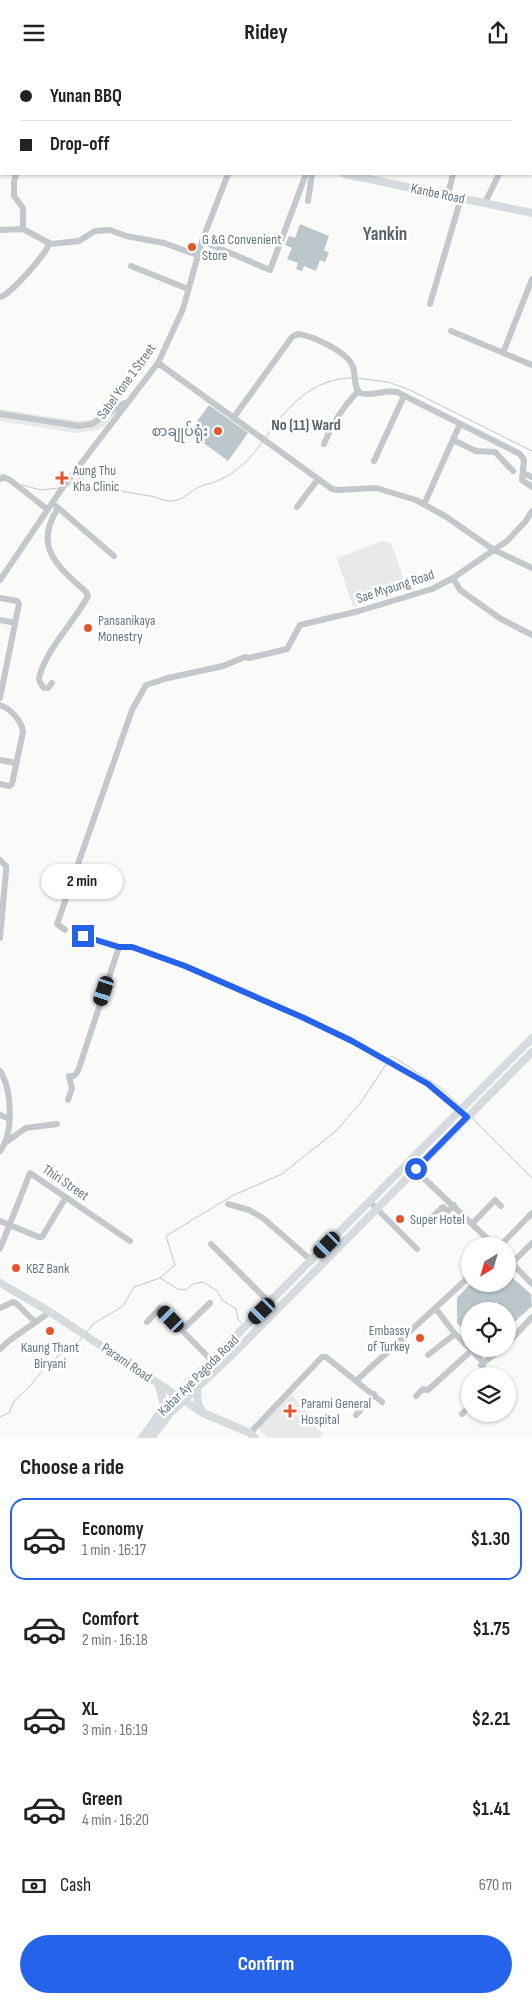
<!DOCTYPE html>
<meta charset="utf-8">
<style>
body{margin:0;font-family:"Sofia Sans Condensed","Noto Sans Myanmar",sans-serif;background:#f2f2f2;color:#222;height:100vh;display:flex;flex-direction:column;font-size:19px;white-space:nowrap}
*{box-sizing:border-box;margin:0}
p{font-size:16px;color:#767676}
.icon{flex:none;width:28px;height:28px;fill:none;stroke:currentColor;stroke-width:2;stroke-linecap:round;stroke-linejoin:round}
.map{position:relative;height:1373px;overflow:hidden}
.sheet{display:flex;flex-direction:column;background:#fff;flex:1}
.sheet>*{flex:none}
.banner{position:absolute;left:0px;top:0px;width:532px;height:110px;box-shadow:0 1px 4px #0004;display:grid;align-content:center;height:110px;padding:0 20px;background:#fff}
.needle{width:32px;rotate:217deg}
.fabs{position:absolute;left:461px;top:1172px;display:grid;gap:10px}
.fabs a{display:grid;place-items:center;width:55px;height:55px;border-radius:50%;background:#fff;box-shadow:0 1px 4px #0004;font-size:25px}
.end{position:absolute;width:22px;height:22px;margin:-11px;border:6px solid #2563eb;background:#fff;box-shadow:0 0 0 2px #fff}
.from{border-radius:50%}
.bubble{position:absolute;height:35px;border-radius:18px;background:#fff;box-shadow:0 1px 4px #0004;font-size:16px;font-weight:700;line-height:35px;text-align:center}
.car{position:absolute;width:15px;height:30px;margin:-15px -8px;border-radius:6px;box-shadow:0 0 4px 1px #0007;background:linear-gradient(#222 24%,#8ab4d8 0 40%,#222 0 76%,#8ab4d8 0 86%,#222 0)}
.banner b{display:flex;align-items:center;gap:18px;height:48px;font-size:19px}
.banner b+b{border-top:1px solid #e0e0e0}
.banner i{width:12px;height:12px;background:#222}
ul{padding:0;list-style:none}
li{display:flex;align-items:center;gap:15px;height:82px;margin:0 10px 8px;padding:0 10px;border:2px solid transparent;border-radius:15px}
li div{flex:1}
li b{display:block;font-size:19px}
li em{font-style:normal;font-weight:700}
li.active{border-color:#2563eb}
li>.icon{width:45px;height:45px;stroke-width:1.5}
h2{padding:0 20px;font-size:22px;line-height:60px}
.pay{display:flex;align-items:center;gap:12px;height:55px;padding:0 20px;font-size:19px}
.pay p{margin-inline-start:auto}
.cta{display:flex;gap:10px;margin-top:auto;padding:10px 20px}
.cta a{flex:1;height:58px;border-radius:30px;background:#2563eb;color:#fff;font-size:20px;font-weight:700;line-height:58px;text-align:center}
header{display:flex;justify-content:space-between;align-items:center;height:65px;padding:0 20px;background:#fff;font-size:22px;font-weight:700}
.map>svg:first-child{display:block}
.built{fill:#e8e9e9}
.water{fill:#bbc7cb}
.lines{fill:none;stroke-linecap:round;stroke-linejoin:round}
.stream{stroke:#bbc7cb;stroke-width:1}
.minor{stroke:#c3c8cc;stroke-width:6}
.major{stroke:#d6dbdf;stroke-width:8}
.route{stroke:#2563eb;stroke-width:6}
.poi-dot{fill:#e4572e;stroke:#fff;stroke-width:2}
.labels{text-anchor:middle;stroke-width:5;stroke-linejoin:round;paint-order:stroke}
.street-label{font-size:14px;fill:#657683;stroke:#fff}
.poi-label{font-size:14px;fill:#657683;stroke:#fff;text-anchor:start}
.quarter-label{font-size:16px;font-weight:bold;fill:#57646e;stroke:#fff}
.district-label{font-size:19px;font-weight:bold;fill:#57646e;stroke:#fff}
</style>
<header><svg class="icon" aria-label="menu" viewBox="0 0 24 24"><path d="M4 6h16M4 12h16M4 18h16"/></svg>Ridey<svg class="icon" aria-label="share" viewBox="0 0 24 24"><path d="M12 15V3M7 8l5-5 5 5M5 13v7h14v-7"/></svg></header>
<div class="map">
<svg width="532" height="1373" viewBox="0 0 532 1373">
<rect width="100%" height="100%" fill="#fafaf8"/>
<path class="built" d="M128 333 105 361 97 365 76 368 0 356V344L79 356 90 355Z
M382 476 390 478 393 483 407 525 353 542 337 493Z
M292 1329 323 1369 319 1373H268L258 1363Z"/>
<path class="water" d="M300 159 329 171 324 185 329 188 325 197 320 195 316 206 304 201 302 206 296 204 298 198 287 194 292 183 285 180 289 171 295 173Z
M209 340 248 368 228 396 189 367Z
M508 1209 531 1229 532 1241 512 1259 508 1253V1246H502L497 1237 492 1241 496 1246 498 1245 499 1246H470V1271L457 1258V1233L470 1219H508Z"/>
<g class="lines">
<path class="stream" d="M356 313 388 317 410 325 532 386
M265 373C286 343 312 313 352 313
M22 420 41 425 59 423
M68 421 85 409C104 425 126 427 150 431 157 432 165 437 172 436 184 435 189 427 199 422 204 419 211 419 217 416 238 407 250 394 263 376
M389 994 392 991 441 1023 459 1040
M472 1053 532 1113
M160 1213 175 1200 166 1171 232 1131 282 1109 337 1065 361 1037 387 998
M87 1267 93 1259 123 1241 134 1222 160 1213 178 1224 186 1225 193 1219 203 1217 217 1226 222 1235 236 1244 238 1254 243 1260
M0 1352 9 1348 14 1336 28 1323 50 1297 79 1277 83 1271"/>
<path class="minor" d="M170 0 171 1
M201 0 202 1
M195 1 196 0
M232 1 233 0
M321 1 322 0
M387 1 388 0
M440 1V0
M496 1V0
M531 43 532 42
M16 109 14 116V131L23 143V164
M448 130 453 109
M308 136 312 109
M485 138 499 109
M0 165 23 164 51 179 79 176 95 166 110 165 126 171 164 178 197 190
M202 176 270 205 306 109
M131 201 188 224
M0 232C10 230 45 190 49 179
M430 239 461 133
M451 266 532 300
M503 288 532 214
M158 298 332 424 338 425 376 423 416 435 445 451 494 485 532 503
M0 349 79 361 92 359 124 338
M234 352 292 272 298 269C313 271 348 287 353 302 356 311 353 321 360 328 372 332 385 324 397 327L520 389 524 395 522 415 532 422
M453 375 476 386 495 387 513 406
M324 379C332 358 342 343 358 326
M374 396 404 331
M523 408 532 412
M0 414 3 412 10 415 47 444
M426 435 460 359
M56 441 114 491
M297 442 318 414
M453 513 460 525 501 554 532 570
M0 515 63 422 158 298 183 244 202 176 228 109
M0 533 17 536 19 539 0 633
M0 555 15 558
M52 618 48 623H44C40 619 38 614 40 609 49 581 74 557 88 531L87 528C59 502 32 483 58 443
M0 640C10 643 22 656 23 667L12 719 9 721 0 719
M0 695 16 698
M0 795 6 801V806L0 873
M65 865 57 859 132 645 146 620 168 613 223 601 245 592 249 593 287 584 300 560 359 546 432 524 453 513 507 476 525 457 532 446
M83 871 119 882H132L185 901 304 953 352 976 428 1019 467 1052
M0 1006C12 1024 14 1069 0 1086
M68 1035 72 1023 69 1011H74L78 1006 119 882
M0 1050 10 1054
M6 1077 26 1063 57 1059
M408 1098 495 1181
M370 1137 417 1184
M228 1139 249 1145 263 1153 312 1196
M0 1156 39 1172H42L66 1132
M426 1158 443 1142 448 1146 454 1140
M472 1159 495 1135 501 1141
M211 1179 270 1238
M500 1181 532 1148
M0 1184 30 1108 130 1176
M508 1194 532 1219
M511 1199 532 1178
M0 1243 13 1237 17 1239 35 1257
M436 1244 455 1269 483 1297
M147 1257 160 1243 219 1303
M182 1265 210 1238
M508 1278 532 1252
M0 1284 10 1275 50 1247
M428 1290 455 1269
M491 1311 481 1300 501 1284
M357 1315 470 1211
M416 1331 423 1324 428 1325 471 1286
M462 1349 470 1341
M356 1350 374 1329
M250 1368 322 1292H326L382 1337"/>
<path class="major" d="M121 1V0
M0 21H1
M345 109 532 148
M0 1218 50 1247 203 1348 250 1368 255 1373
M158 1318 163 1335V1344
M197 1324 198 1339 202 1346
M142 1373 163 1344 532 973
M151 1373 170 1348 233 1289 532 987"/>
</g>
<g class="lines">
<path class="route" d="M83 871 119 882H132L185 901 304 953 352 976 428 1019 467 1052 416 1104"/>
</g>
<g class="poi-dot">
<circle cx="192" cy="182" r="5"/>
<circle cx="218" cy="366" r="5"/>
<path d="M59.5 405.5h5v5h5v5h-5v5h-5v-5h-5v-5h5z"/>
<circle cx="88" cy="563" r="5"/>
<circle cx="400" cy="1154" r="5"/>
<circle cx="16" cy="1203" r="5"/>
<circle cx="50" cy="1266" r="5"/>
<circle cx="420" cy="1273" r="5"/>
<path d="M287.5 1338.5h5v5h5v5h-5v5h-5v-5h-5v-5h5z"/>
</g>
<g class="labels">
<g class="street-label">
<text transform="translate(438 128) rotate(12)" y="5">Kanbe Road</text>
<text transform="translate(126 316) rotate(-54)" y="5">Sabel Yone 1 Street</text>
<text transform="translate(395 521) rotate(-18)" y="5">Sae Myaung Road</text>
<text transform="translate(66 1117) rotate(34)" y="5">Thiri Street</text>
<text transform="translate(127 1297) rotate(34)" y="5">Parami Road</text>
<text transform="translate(198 1310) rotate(-45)" y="5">Kabar Aye Pagoda Road</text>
</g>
<g class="poi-label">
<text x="202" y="179">G &amp;G Convenient<tspan x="202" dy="16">Store</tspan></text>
<text x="208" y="371" text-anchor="end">စာချုပ်ရုံး</text>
<text x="73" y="410">Aung Thu<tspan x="73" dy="16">Kha Clinic</tspan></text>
<text x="98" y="560">Pansanikaya<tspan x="98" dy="16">Monestry</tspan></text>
<text x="410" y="1159">Super Hotel</text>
<text x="26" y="1208">KBZ Bank</text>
<text x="410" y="1270" text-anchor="end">Embassy<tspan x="410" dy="16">of Turkey</tspan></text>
<text x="50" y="1287" text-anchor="middle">Kaung Thant<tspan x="50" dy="16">Biryani</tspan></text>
<text x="301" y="1343">Parami General<tspan x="301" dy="16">Hospital</tspan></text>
</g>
<g class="quarter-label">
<text x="306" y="365">No (11) Ward</text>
</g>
<g class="district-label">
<text x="385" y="175">Yankin</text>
</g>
</g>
</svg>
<div class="fabs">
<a><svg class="needle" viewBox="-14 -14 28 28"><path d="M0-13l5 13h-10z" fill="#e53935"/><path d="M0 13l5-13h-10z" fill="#767676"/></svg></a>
<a><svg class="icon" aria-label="locate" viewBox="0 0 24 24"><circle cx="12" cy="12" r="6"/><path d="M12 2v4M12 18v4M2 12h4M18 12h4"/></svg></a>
<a><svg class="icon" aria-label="layers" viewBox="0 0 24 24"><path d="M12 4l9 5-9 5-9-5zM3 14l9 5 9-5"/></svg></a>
</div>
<i class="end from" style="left:416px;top:1104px"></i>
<i class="end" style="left:83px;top:871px"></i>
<div class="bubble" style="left:41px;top:799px;width:82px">2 min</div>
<i class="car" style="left:104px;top:926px;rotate:198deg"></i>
<i class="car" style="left:327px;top:1180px;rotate:225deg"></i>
<i class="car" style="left:262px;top:1246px;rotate:226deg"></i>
<i class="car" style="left:171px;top:1254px;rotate:316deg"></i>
<div class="banner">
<b><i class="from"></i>Yunan BBQ</b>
<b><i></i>Drop-off</b>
</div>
</div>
<section class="sheet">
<h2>Choose a ride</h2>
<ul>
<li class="active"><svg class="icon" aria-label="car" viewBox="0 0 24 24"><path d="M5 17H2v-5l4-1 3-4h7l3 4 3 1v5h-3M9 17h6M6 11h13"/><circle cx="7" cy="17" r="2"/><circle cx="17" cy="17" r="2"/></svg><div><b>Economy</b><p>1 min · 16:17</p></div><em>$1.30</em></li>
<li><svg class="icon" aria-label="car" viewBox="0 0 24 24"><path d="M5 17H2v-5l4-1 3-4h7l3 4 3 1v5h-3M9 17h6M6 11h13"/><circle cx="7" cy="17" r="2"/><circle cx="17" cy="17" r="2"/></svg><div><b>Comfort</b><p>2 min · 16:18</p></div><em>$1.75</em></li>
<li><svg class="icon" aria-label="car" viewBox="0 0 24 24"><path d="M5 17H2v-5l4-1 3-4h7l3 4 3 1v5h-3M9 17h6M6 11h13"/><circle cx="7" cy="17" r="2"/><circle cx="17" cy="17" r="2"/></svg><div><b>XL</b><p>3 min · 16:19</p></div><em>$2.21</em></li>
<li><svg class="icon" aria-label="car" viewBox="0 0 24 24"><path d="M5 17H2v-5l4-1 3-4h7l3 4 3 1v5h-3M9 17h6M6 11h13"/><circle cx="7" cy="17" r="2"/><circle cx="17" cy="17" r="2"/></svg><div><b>Green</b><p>4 min · 16:20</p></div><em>$1.41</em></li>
</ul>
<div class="pay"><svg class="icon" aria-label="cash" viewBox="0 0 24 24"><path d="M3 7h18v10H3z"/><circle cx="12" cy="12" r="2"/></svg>Cash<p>670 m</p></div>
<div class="cta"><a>Confirm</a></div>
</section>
